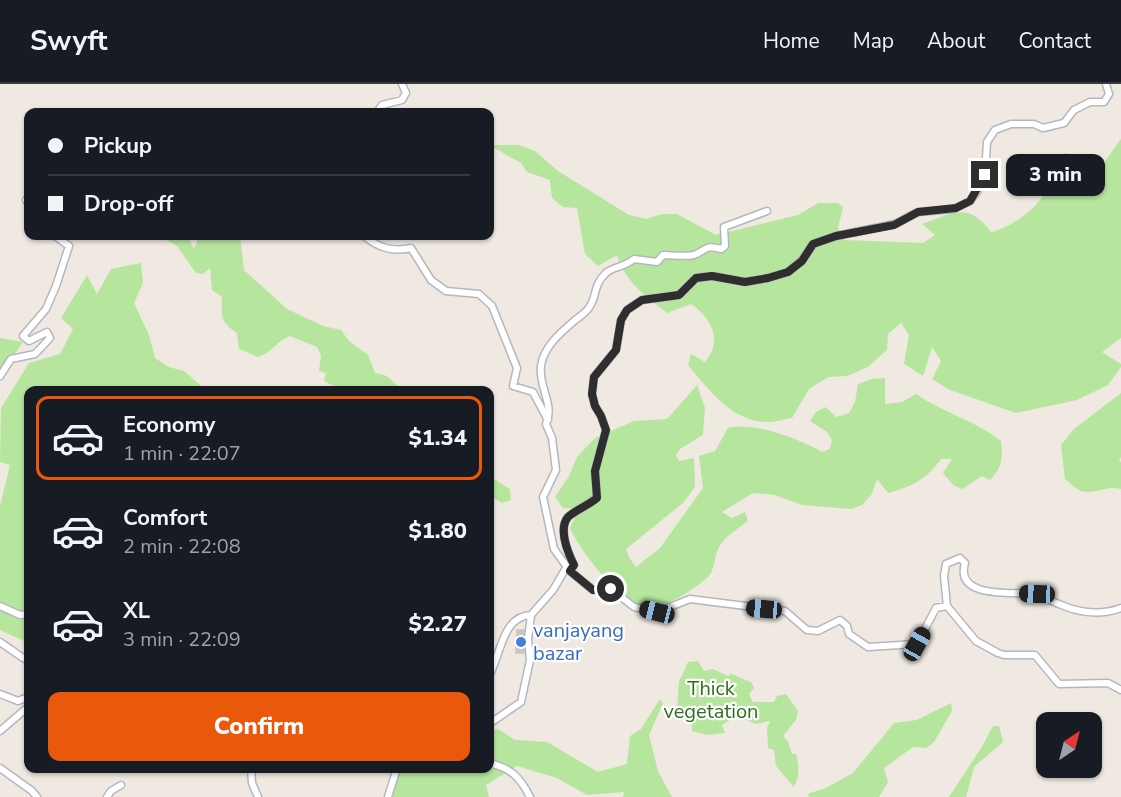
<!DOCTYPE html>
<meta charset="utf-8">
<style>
body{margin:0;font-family:"Nunito Sans",sans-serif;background:#242831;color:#f1f3f6;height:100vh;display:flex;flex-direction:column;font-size:22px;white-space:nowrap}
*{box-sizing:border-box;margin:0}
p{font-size:20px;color:#9ea1a6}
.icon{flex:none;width:33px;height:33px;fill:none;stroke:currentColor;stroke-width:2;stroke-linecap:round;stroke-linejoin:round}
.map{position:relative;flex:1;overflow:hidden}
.drawer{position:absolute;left:24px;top:302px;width:470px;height:387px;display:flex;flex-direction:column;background:#171b24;border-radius:12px;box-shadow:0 2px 4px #0004}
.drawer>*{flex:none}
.top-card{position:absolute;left:24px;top:24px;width:470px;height:132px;border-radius:12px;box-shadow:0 2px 4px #0004;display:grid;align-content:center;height:132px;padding:0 24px;background:#171b24}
.needle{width:39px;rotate:35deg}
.controls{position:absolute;left:1036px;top:628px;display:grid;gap:12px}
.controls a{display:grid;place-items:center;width:66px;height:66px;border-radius:12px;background:#171b24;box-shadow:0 2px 4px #0004;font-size:30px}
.end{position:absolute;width:27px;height:27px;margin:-14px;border:8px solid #2e2e2e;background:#fff;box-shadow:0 0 0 3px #fff}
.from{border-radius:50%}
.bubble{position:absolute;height:42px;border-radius:12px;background:#171b24;box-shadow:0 2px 4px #0004;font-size:20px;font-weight:800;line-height:42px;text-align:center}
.car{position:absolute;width:18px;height:36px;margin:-18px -9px;border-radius:8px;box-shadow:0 0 4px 2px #0007;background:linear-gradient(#222 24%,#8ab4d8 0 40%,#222 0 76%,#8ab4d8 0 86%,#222 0)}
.top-card b{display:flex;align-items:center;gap:21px;height:57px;font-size:22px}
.top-card b+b{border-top:2px solid #363941}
.top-card i{width:15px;height:15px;background:#f1f3f6}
ul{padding:10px 0 0;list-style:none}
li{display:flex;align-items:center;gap:18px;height:84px;margin:0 12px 9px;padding:0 12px;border:3px solid transparent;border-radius:12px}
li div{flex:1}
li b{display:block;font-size:22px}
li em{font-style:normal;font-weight:800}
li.current{border-color:#ea580c}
li>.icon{width:54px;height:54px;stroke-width:1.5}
.action{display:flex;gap:12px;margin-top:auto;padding:12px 24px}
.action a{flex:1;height:69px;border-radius:12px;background:#ea580c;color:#fff;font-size:24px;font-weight:800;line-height:69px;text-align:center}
header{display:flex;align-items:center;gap:36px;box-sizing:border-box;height:84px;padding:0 30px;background:#171b24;border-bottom:2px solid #363941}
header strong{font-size:28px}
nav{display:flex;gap:33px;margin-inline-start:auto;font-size:21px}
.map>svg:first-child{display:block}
.green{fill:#b6e59e}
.building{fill:#cbc7bf;stroke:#cbc5ba;stroke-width:1.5}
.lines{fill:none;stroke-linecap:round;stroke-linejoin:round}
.street-casing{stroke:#b4b7c1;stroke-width:9}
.street{stroke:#fff;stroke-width:6}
.route{stroke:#2e2e2e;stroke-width:8}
.shop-dot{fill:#3f7fe0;stroke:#fff;stroke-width:2}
.labels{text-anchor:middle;stroke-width:4.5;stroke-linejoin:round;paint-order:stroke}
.shop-label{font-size:20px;fill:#366cbe;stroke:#fff;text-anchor:start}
.park-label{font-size:20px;fill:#2c6e1b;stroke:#fff}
</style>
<header>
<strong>Swyft</strong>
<nav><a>Home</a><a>Map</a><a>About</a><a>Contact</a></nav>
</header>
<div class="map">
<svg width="1121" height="713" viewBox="0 0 1121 713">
<rect width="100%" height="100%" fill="#efe9e1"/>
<path class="green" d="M1121 55V254L1102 268 1121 280V283L1108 301 1077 316 1016 329 950 306 932 295 941 277 932 263 923 292 904 280 909 251 901 239 888 250 887 266 868 283 847 292 828 293 809 305 792 334C784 335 776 338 769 338 733 339 708 305 688 281L691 270 705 278C723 257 712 234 691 220L667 229C646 212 625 198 617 171L598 182 585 170 577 124 563 123 552 114 550 96 527 88 521 79 489 61H519L535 67 558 87 629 131 646 135 662 130H677L716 151 798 131 818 119H838L843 123 838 144 845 156 923 159 935 151 922 140C953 129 968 117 991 148 1007 145 1041 124 1045 106 1047 96 1045 83 1045 73L1067 69 1089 86 1103 80Z
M160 152H188L194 165 199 152H240L244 186 287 225 323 242 341 246 349 257 368 271 375 289 387 292 402 306H327L334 302 324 297 326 289 319 287 321 272 317 263 290 252C275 258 273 268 258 273L239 265 237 249C219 237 222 232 222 213L212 206 210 184 203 190 196 189 177 162Z
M141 179 143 199 134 219 149 251 155 274 169 283 184 287 206 306H28V555L26 558 0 546V422L10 381 0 378 1 324 29 279 60 270 73 245 61 234 87 191 97 210 111 185Z
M0 254 23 258 0 291Z
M885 294V320L902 318 916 310C944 329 976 337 1001 357 1003 374 1002 384 990 396L982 392 962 405 953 401 943 389 952 375H941C927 395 911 403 888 409L877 395 872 410 862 421 851 425 802 421 775 411 753 409 722 428 732 434 745 428 748 437C738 445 724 452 718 465 714 474 715 487 707 494 691 507 662 528 640 521 616 513 580 467 570 444L575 433 585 427 582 425 563 424 555 413 569 392 577 373 595 354 634 337 667 335 697 301 705 324 703 351 680 365 676 371 679 377 694 374 695 403 683 419 626 465 629 473 636 483 660 464 703 404 699 372 715 367 728 344C754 337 799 355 822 368L830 365 832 356 827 348 810 337 816 328 826 323 836 333 849 329 855 318 858 300 872 295Z
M1121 309V373L1119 377 1121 378V405C1107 401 1095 411 1081 407 1075 405 1069 398 1065 395L1061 361 1074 345Z
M489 392 510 405 511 416 502 419 489 411Z
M698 577 704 587 713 585 728 592 731 590 751 598 754 604 749 610 753 618H774L777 612 786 610 798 627 796 636 783 652 788 657 792 670H796C799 683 800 691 794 703L776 682 774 666 768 664 767 644 770 637 756 640 736 632 722 641 725 649 707 651 692 647C692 633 689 631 677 625L679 598 688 578Z
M660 615 663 619 649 651 658 687 672 713H623L624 708 587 711 557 694 517 682 486 701 489 713H385L394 684H489V647L498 645 515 656 547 658 598 688 627 680 630 652 641 645Z
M951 619 952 627 934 658 926 664 913 663 884 684 888 698 879 713H809L807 710 826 704 853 689 894 639 917 636Z
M993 642H999L1003 658 974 683 966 713H949L983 661Z"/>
<path class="building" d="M517 546H524V569H516Z"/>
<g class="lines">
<g class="street-casing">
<path id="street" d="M377 28 382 21 402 16 406 9 402 0
M26 116 28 119
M767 127 724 143 725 162 721 165C704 160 706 167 694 171 685 173 672 171 663 171L657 178 634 175C623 184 614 182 606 189 593 201 597 212 590 222 587 229 578 233 573 238 560 249 543 264 541 282 538 303 555 320 546 340L552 354 556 386 543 413 554 465 570 487 593 506 611 505 634 523 657 528 690 515 785 527 807 546 818 547 840 536 847 542 849 550 868 563 917 560 936 524 947 522 976 557 998 569 1004 571H1035L1059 600 1108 599 1121 606
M364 152C379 164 392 168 411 164L431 196 446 207 479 210 492 222 517 284 513 302 533 308 548 336
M0 292 11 275 35 270 50 254 47 248 29 257 23 252 46 225 56 202 69 162 55 152
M570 487 574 481C568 469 558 445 568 433 574 427 589 421 597 413L595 387 606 346 601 332 595 322 592 310 594 293 616 266 621 236 627 226 642 216 679 211 696 194 712 192 745 198 768 194 788 188 802 176 813 160 836 152 895 140 918 128 954 125 970 117 977 108 985 91 987 58 995 46 1011 40H1034L1043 44 1064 39 1074 26 1090 18H1104L1109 10 1106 0
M0 522 20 531 28 530
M947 522 944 492 946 480 960 474 965 479C954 517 1019 507 1038 510 1045 512 1051 517 1059 520 1079 529 1099 532 1121 524
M0 558 23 574 28 576
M489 592C501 571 502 532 531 531
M0 610 18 617 28 613
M489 640 521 618 530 576 528 555 531 531 553 506 566 484
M0 647 28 623
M489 679C511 684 520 693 530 713
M0 684 32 707 37 713
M251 684 252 699 258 713
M107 713 111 707 121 701
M388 713 397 684"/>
</g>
<use href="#street" class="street"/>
</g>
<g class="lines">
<path class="route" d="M611 505 593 506 570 487 574 481C568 469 558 445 568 433 574 427 589 421 597 414L595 387 606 346 601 332 595 322 592 310 594 293 616 266 621 236 627 226 642 216 679 211 696 194 712 192 745 198 768 194 788 188 802 177 813 160 836 152 894 141 918 128 956 124 970 117 985 91"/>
</g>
<circle class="shop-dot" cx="521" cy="558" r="6"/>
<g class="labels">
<g class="shop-label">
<text x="533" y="553">vanjayang<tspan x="533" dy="23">bazar</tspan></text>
</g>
<g class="park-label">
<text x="711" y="611">Thick<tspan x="711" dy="23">vegetation</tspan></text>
</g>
</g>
</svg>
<div class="controls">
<a><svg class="needle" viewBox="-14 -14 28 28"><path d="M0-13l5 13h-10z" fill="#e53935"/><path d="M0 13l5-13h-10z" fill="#9ea1a6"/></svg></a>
</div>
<i class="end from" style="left:611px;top:505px"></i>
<i class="end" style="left:985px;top:91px"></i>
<div class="bubble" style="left:1006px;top:70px;width:99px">3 min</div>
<i class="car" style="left:1037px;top:510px;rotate:272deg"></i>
<i class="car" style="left:764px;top:525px;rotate:275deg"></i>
<i class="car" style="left:657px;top:528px;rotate:284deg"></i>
<i class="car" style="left:917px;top:560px;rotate:29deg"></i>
<div class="top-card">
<b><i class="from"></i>Pickup</b>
<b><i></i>Drop-off</b>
</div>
<section class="drawer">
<ul>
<li class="current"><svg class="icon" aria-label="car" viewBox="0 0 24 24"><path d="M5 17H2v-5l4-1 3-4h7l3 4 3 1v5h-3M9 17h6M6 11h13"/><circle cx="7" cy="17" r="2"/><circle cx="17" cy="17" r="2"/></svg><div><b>Economy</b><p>1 min · 22:07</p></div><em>$1.34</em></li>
<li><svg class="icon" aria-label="car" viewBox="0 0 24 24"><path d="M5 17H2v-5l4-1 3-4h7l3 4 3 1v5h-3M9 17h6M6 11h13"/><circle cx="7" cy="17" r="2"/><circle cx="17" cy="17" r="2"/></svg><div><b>Comfort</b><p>2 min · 22:08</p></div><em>$1.80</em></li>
<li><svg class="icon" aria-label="car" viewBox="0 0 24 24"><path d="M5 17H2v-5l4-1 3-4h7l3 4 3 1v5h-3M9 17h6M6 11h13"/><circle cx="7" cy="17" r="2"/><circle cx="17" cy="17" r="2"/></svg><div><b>XL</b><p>3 min · 22:09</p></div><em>$2.27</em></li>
</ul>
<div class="action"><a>Confirm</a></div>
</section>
</div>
